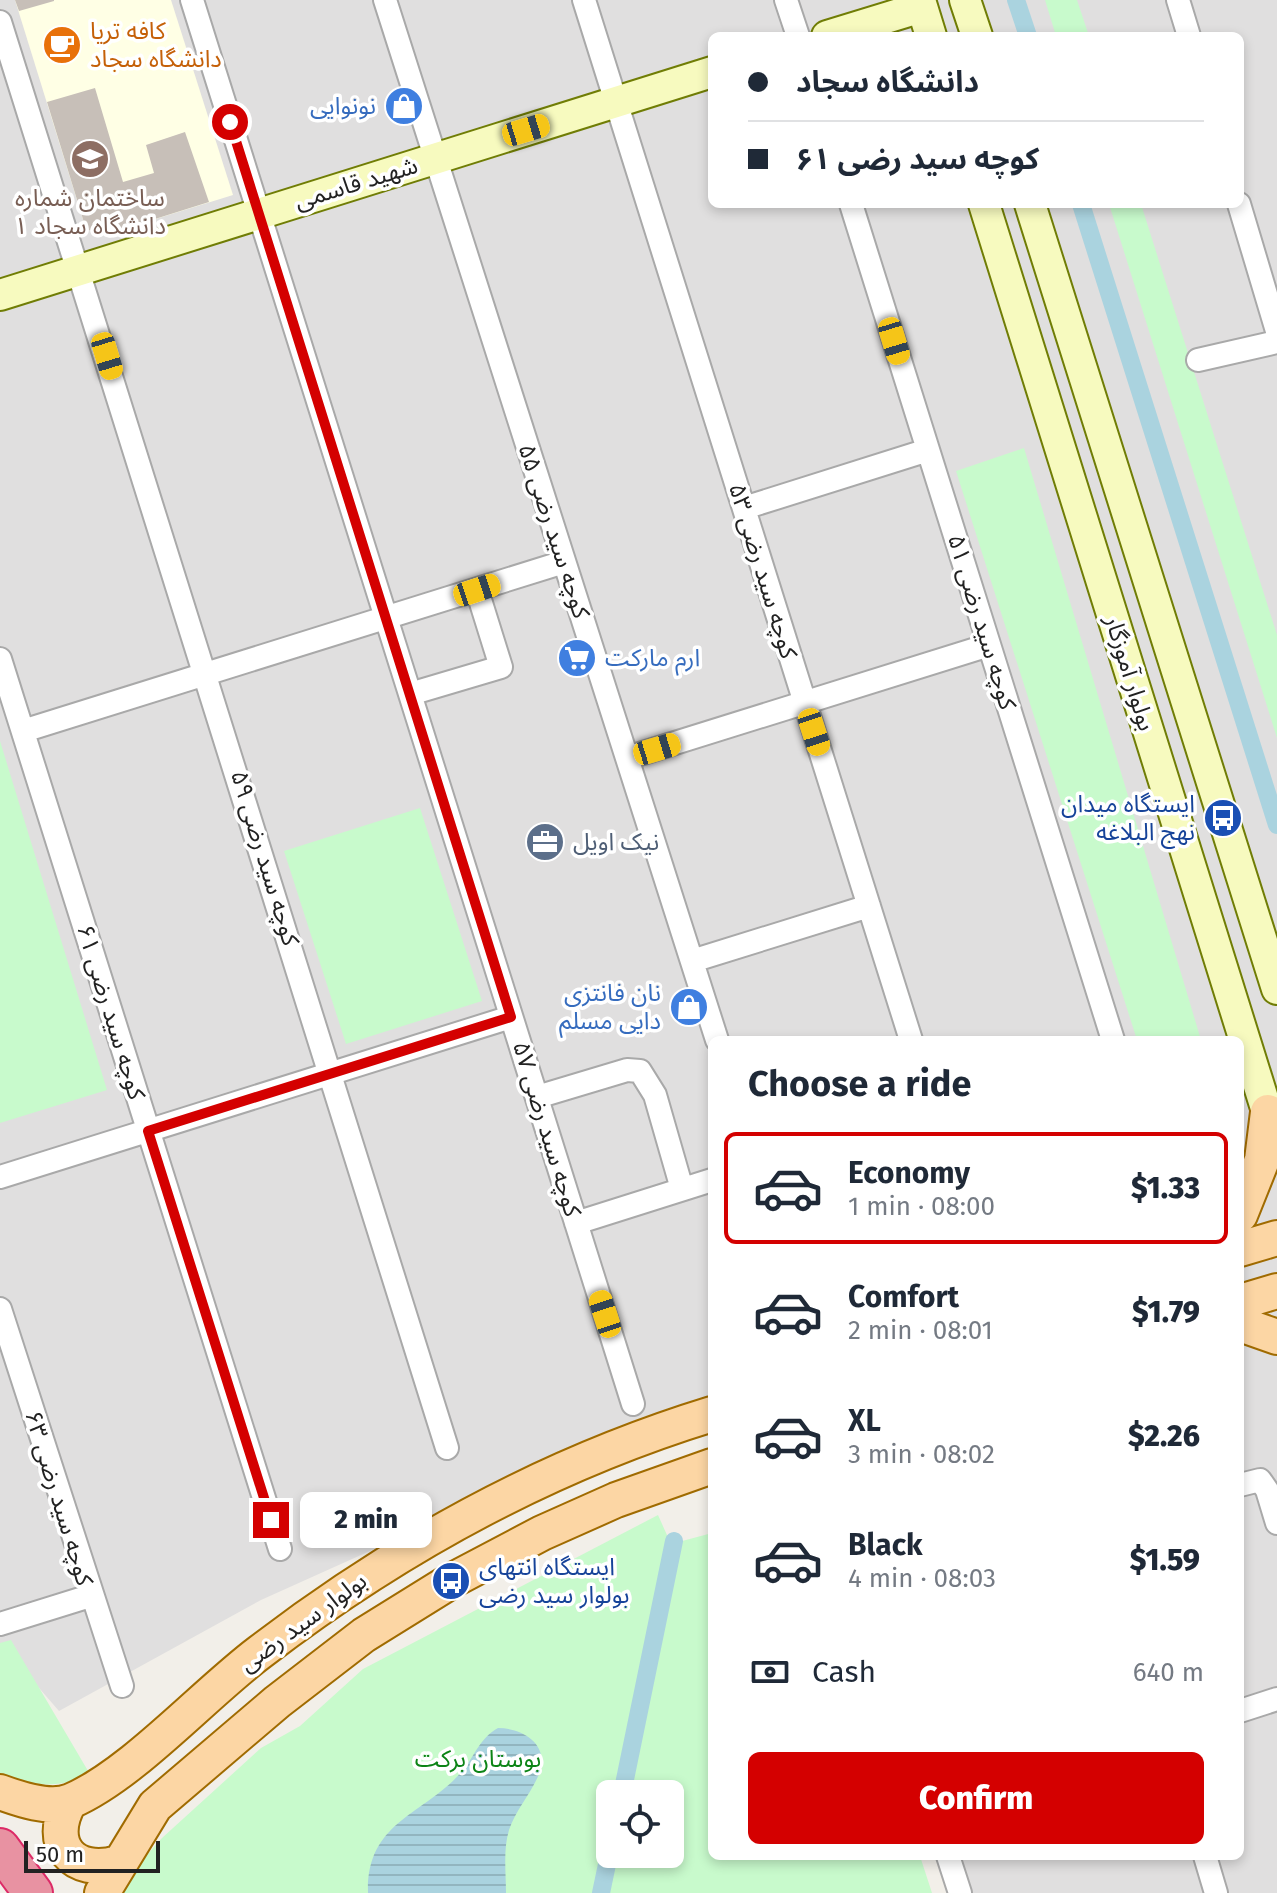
<!DOCTYPE html>
<meta charset="utf-8">
<style>
body{margin:0;font-family:"Fira Sans","Noto Sans Arabic",sans-serif;background:#f2f2f3;color:#1f2937;height:100vh;display:flex;flex-direction:column;font-size:30px;white-space:nowrap}
*{box-sizing:border-box;margin:0}
p{font-size:26px;color:#747a83}
.icon{flex:none;width:44px;height:44px;fill:none;stroke:currentColor;stroke-width:2;stroke-linecap:round;stroke-linejoin:round}
.map{position:relative;flex:1;overflow:hidden}
.side{position:absolute;left:708px;top:1036px;width:536px;height:824px;display:flex;flex-direction:column;background:#fff;border-radius:12px;box-shadow:0 4px 12px #0003}
.side>*{flex:none}
.top-card{position:absolute;left:708px;top:32px;width:536px;height:176px;border-radius:12px;box-shadow:0 4px 12px #0003;display:grid;align-content:center;height:176px;padding:0 40px;background:#fff}
.controls{position:absolute;left:596px;top:1780px;display:grid;gap:16px}
.controls a{display:grid;place-items:center;width:88px;height:88px;border-radius:12px;background:#fff;box-shadow:0 4px 12px #0003;font-size:40px}
.scale{position:absolute;left:24px;bottom:20px;width:136px;box-sizing:border-box;padding-left:8px;border:4px solid #222;border-top:0;font-size:22px;line-height:28px;white-space:nowrap;color:#222;-webkit-text-stroke:6px #fff;paint-order:stroke}
.end{position:absolute;width:36px;height:36px;margin:-18px;border:10px solid #d40000;background:#fff;box-shadow:0 0 0 4px #fff}
.from{border-radius:50%}
.bubble{position:absolute;height:56px;border-radius:12px;background:#fff;box-shadow:0 4px 12px #0003;font-size:26px;font-weight:800;line-height:56px;text-align:center}
.car{position:absolute;width:24px;height:48px;margin:-24px -12px;border-radius:10px;box-shadow:0 0 6px 2px #0007;background:linear-gradient(#f5c518 24%,#345 0 40%,#f5c518 0 76%,#345 0 86%,#f5c518 0)}
.top-card b{display:flex;align-items:center;gap:28px;height:76px;font-size:30px}
.top-card b+b{border-top:2px solid #e0e1e3}
.top-card i{width:20px;height:20px;background:#1f2937}
ul{padding:0;list-style:none}
li{display:flex;align-items:center;gap:24px;height:112px;margin:0 16px 12px;padding:0 24px;border:4px solid transparent;border-radius:12px}
li div{flex:1}
li b{display:block;font-size:30px}
li em{font-style:normal;font-weight:800}
li.current{border-color:#d40000}
li>.icon{width:72px;height:72px;stroke-width:1.5}
h2{padding:0 40px;font-size:36px;line-height:96px}
.pay{display:flex;align-items:center;gap:20px;height:88px;padding:0 40px;font-size:30px}
.pay p{margin-inline-start:auto}
.cta{display:flex;gap:16px;margin-top:auto;padding:16px 40px}
.cta a{flex:1;height:92px;border-radius:12px;background:#d40000;color:#fff;font-size:32px;font-weight:800;line-height:92px;text-align:center}
.map>svg:first-child{display:block}
.residential{fill:#e0dfdf;fill-rule:evenodd}
.education{fill:#ffffe5}
.park{fill:#c8facc;fill-rule:evenodd}
.water{fill:url(#water-rules)}
.lines{fill:none;stroke-linecap:round;stroke-linejoin:round}
.canal{stroke:#aad3df;stroke-width:18}
.building{fill:#c7bfb8}
.street-casing{stroke:#a9a9a9;stroke-width:26}
.secondary-casing{stroke:#707d05;stroke-width:34}
.primary-casing{stroke:#a06b00;stroke-width:38}
.highway-casing{stroke:#dc2a67;stroke-width:42}
.street{stroke:#fff;stroke-width:22}
.secondary{stroke:#f7fabf;stroke-width:30}
.primary{stroke:#fcd6a4;stroke-width:34}
.highway{stroke:#e892a2;stroke-width:38}
.route{stroke:#d40000;stroke-width:10}
.labels{text-anchor:middle;stroke-width:7;stroke-linejoin:round;paint-order:stroke}
.food-label{font-size:24px;fill:#c56008;stroke:#fff;text-anchor:start}
.shop-label{font-size:24px;fill:#366cbe;stroke:#fff;text-anchor:end}
.street-label{font-size:24px;fill:#222;stroke:#fff}
.education-label{font-size:24px;fill:#785e54;stroke:#fff}
.transit-label{font-size:24px;fill:#164399;stroke:#fff;text-anchor:end}
.service-label{font-size:24px;fill:#4e5e75;stroke:#fff;text-anchor:start}
.park-label{font-size:24px;fill:#0c8416;stroke:#fff}
</style>
<div class="map">
<svg width="1277" height="1893" viewBox="0 0 1277 1893">
<defs>
<pattern id="water-rules" width="6" height="5" patternUnits="userSpaceOnUse" patternTransform="scale(2)"><rect width="6" height="5" fill="#aad3df"/><path d="M0 2.5h6" fill="none" stroke="#92b5bf"/></pattern>
</defs>
<rect width="100%" height="100%" fill="#f2efe9"/>
<path class="residential" d="M0 0H1277V1893H969L955 1856H1240V1040H712V1397L261 1600 59 1711 0 1643ZM712 36H1240V204H712Z"/>
<path class="education" d="M15 0H171L233 195 104 235 86 229Z"/>
<path class="park" d="M1045 0H1077L1089 36H1056Z
M1109 204H1141L1277 635V738Z
M1024 448 1201 1040H1137L956 471Z
M0 741 107 1090 0 1123Z
M420 808 482 1001 346 1044 284 851Z
M658 1515 671 1544 712 1533V1856H920L932 1893H122L128 1876 162 1838 261 1748 300 1726 363 1669ZM610 1794H670V1854H610Z
M11 1640 91 1776C53 1788 37 1787 0 1774V1643Z"/>
<path class="water" d="M498 1728C523 1728 551 1745 539 1774 531 1794 516 1809 509 1830 503 1850 506 1872 506 1893H368C366 1820 426 1815 463 1770 476 1754 479 1739 498 1728Z"/>
<g class="lines">
<path class="canal" d="M1016 0 1028 36
M1081 204 1277 825
M622 1794 674 1541
M601 1893 610 1850"/>
</g>
<path class="building" d="M15 0H54V1L19 11Z
M43 45a19 19 0 1 1 38 0a19 19 0 1 1-38 0Z
M95 88 123 182 154 173 146 145 185 132 209 202 104 235 86 229 47 102Z"/>
<g class="lines">
<g class="street-casing">
<path id="street" d="M192 0 633 1404
M385 0 717 1040
M584 0 911 1040
M786 0 798 36
M1178 0 1189 36
M0 22 447 1448
M851 204 1113 1040
M1239 204 1277 331
M1198 360 1277 342
M744 508 928 450
M0 659 280 1549
M410 694 501 667 477 590
M23 731 564 562
M627 758 989 645
M692 961 869 906
M537 1097 627 1070 640 1071 655 1095 682 1189
M0 1177 511 1017
M576 1223 712 1180
M0 1309 122 1686
M1240 1485 1260 1480 1267 1490 1277 1523
M0 1624 90 1596
M1240 1711 1277 1699
M948 1856 960 1893
M1205 1856 1216 1893"/>
</g>
<g class="secondary-casing">
<path id="secondary" d="M920 0 931 36
M965 0 977 36
M827 36 922 7
M984 204 1274 1134
M1030 204 1277 989
M0 295 712 72"/>
</g>
<g class="primary-casing">
<path id="primary" d="M1240 1215 1262 1160 1268 1112
M1240 1249 1277 1238
M1240 1302 1277 1291
M1240 1324 1277 1337
M0 1792C19 1799 50 1810 71 1801 133 1774 204 1694 260 1652 397 1547 546 1465 712 1414
M69 1803C46 1844 73 1876 118 1863
M102 1893 155 1806 277 1702 364 1635 451 1581 542 1533 616 1500 712 1466"/>
</g>
<g class="highway-casing">
<path id="highway" d="M0 1848 33 1893"/>
</g>
<use href="#street" class="street"/>
<use href="#secondary" class="secondary"/>
<use href="#primary" class="primary"/>
<use href="#highway" class="highway"/>
</g>
<g class="lines">
<path class="route" d="M230 122 511 1017 148 1131 271 1520"/>
</g>
<defs>
<g id="cafe-disc" transform="scale(2)"><circle r="9.5" fill="#e8710a" stroke="#fff"/><path d="M-5.5-4.5H6V0H3Q3 3.5 0 3.5H-2.5Q-5.5 3.5-5.5 0ZM3-3.2v2h1.7v-2ZM-6 4.5H4V6H-6Z" fill="#fff"/></g>
<g id="shop-disc" transform="scale(2)"><circle r="9.5" fill="#3f7fe0" stroke="#fff"/><path d="M-5-2.5h2.3a2.7 3.5 0 0 1 5.4 0H5L5.5 6h-11ZM-1.5-2.5h3a1.5 2.3 0 0 0-3 0Z" fill="#fff"/></g>
<g id="university-disc" transform="scale(2)"><circle r="9.5" fill="#8d6e63" stroke="#fff"/><path d="M0-5L7-2L0 1L-7-2ZM-4 1L0 2.5L4 1V4Q0 6-4 4Z" fill="#fff"/></g>
<g id="supermarket-disc" transform="scale(2)"><circle r="9.5" fill="#3f7fe0" stroke="#fff"/><path d="M-6-5.5h2.5l.6 2H6L4.5 2H-2.5L-4.4-4H-6ZM-1.5 3.2a1.3 1.3 0 1 0 .1 0ZM3 3.2a1.3 1.3 0 1 0 .1 0Z" fill="#fff"/></g>
<g id="bus-disc" transform="scale(2)"><circle r="9.5" fill="#1a4fb4" stroke="#fff"/><path d="M-5-6H5V4H4V6H2V4H-2V6H-4V4H-5ZM-3.5-4V0h7V-4ZM-3.5 1.2v1.5H-2V1.2ZM2 1.2v1.5H3.5V1.2Z" fill="#fff"/></g>
<g id="office-disc" transform="scale(2)"><circle r="9.5" fill="#5c6f8a" stroke="#fff"/><path d="M-6-3h4V-5.5h4V-3h4V5H-6ZM-1-4.5V-3h2v-1.5ZM-6 0V1H6V0Z" fill="#fff"/></g>
</defs>
<g fill-rule="evenodd">
<use href="#cafe-disc" x="62" y="45"/>
<use href="#shop-disc" x="404" y="106"/>
<use href="#university-disc" x="90" y="159"/>
<use href="#supermarket-disc" x="577" y="658"/>
<use href="#bus-disc" x="1223" y="818"/>
<use href="#office-disc" x="545" y="842"/>
<use href="#shop-disc" x="689" y="1007"/>
<use href="#bus-disc" x="451" y="1581"/>
</g>
<g class="labels">
<g class="food-label">
<text x="90" y="39">کافه تریا<tspan x="90" dy="28">دانشگاه سجاد</tspan></text>
</g>
<g class="shop-label">
<text x="376" y="114">نونوایی</text>
<text x="605" y="666" text-anchor="start">ارم مارکت</text>
<text x="661" y="1001">نان فانتزی<tspan x="661" dy="28">دایی مسلم</tspan></text>
</g>
<g class="street-label">
<text transform="translate(356 183) rotate(-17)" y="8">شهید قاسمی</text>
<text transform="translate(554 531) rotate(72)" y="8">کوچه سید رضی ۵۵</text>
<text transform="translate(763 571) rotate(73)" y="8">کوچه سید رضی ۵۳</text>
<text transform="translate(982 622) rotate(73)" y="8">کوچه سید رضی ۵۱</text>
<text transform="translate(1130 673) rotate(73)" y="8">بولوار آموزگار</text>
<text transform="translate(265 858) rotate(73)" y="8">کوچه سید رضی ۵۹</text>
<text transform="translate(111 1012) rotate(73)" y="8">کوچه سید رضی ۶۱</text>
<text transform="translate(547 1129) rotate(73)" y="8">کوچه سید رضی ۵۷</text>
<text transform="translate(59 1498) rotate(73)" y="8">کوچه سید رضی ۶۳</text>
<text transform="translate(303 1622) rotate(-36)" y="8">بولوار سید رضی</text>
</g>
<g class="education-label">
<text x="90" y="206">ساختمان شماره<tspan x="90" dy="28">۱ دانشگاه سجاد</tspan></text>
</g>
<g class="transit-label">
<text x="1195" y="812">ایستگاه میدان<tspan x="1195" dy="28">نهج البلاغه</tspan></text>
<text x="479" y="1575" text-anchor="start">ایستگاه انتهای<tspan x="479" dy="28">بولوار سید رضی</tspan></text>
</g>
<g class="service-label">
<text x="573" y="850">نیک اویل</text>
</g>
<g class="park-label">
<text x="478" y="1767">بوستان برکت</text>
</g>
</g>
</svg>
<div class="controls">
<a><svg class="icon" aria-label="locate" viewBox="0 0 24 24"><circle cx="12" cy="12" r="6"/><path d="M12 2v4M12 18v4M2 12h4M18 12h4"/></svg></a>
</div>
<div class="scale">50 m</div>
<i class="end from" style="left:230px;top:122px"></i>
<i class="end" style="left:271px;top:1520px"></i>
<div class="bubble" style="left:300px;top:1492px;width:132px">2 min</div>
<i class="car" style="left:526px;top:130px;rotate:73deg"></i>
<i class="car" style="left:894px;top:341px;rotate:163deg"></i>
<i class="car" style="left:107px;top:356px;rotate:163deg"></i>
<i class="car" style="left:477px;top:590px;rotate:72deg"></i>
<i class="car" style="left:814px;top:732px;rotate:162deg"></i>
<i class="car" style="left:657px;top:749px;rotate:73deg"></i>
<i class="car" style="left:605px;top:1314px;rotate:342deg"></i>
<div class="top-card">
<b><i class="from"></i>دانشگاه سجاد</b>
<b><i></i>کوچه سید رضی ۶۱</b>
</div>
<section class="side">
<h2>Choose a ride</h2>
<ul>
<li class="current"><svg class="icon" aria-label="car" viewBox="0 0 24 24"><path d="M5 17H2v-5l4-1 3-4h7l3 4 3 1v5h-3M9 17h6M6 11h13"/><circle cx="7" cy="17" r="2"/><circle cx="17" cy="17" r="2"/></svg><div><b>Economy</b><p>1 min · 08:00</p></div><em>$1.33</em></li>
<li><svg class="icon" aria-label="car" viewBox="0 0 24 24"><path d="M5 17H2v-5l4-1 3-4h7l3 4 3 1v5h-3M9 17h6M6 11h13"/><circle cx="7" cy="17" r="2"/><circle cx="17" cy="17" r="2"/></svg><div><b>Comfort</b><p>2 min · 08:01</p></div><em>$1.79</em></li>
<li><svg class="icon" aria-label="car" viewBox="0 0 24 24"><path d="M5 17H2v-5l4-1 3-4h7l3 4 3 1v5h-3M9 17h6M6 11h13"/><circle cx="7" cy="17" r="2"/><circle cx="17" cy="17" r="2"/></svg><div><b>XL</b><p>3 min · 08:02</p></div><em>$2.26</em></li>
<li><svg class="icon" aria-label="car" viewBox="0 0 24 24"><path d="M5 17H2v-5l4-1 3-4h7l3 4 3 1v5h-3M9 17h6M6 11h13"/><circle cx="7" cy="17" r="2"/><circle cx="17" cy="17" r="2"/></svg><div><b>Black</b><p>4 min · 08:03</p></div><em>$1.59</em></li>
</ul>
<div class="pay"><svg class="icon" aria-label="cash" viewBox="0 0 24 24"><path d="M3 7h18v10H3z"/><circle cx="12" cy="12" r="2"/></svg>Cash<p>640 m</p></div>
<div class="cta"><a>Confirm</a></div>
</section>
</div>
